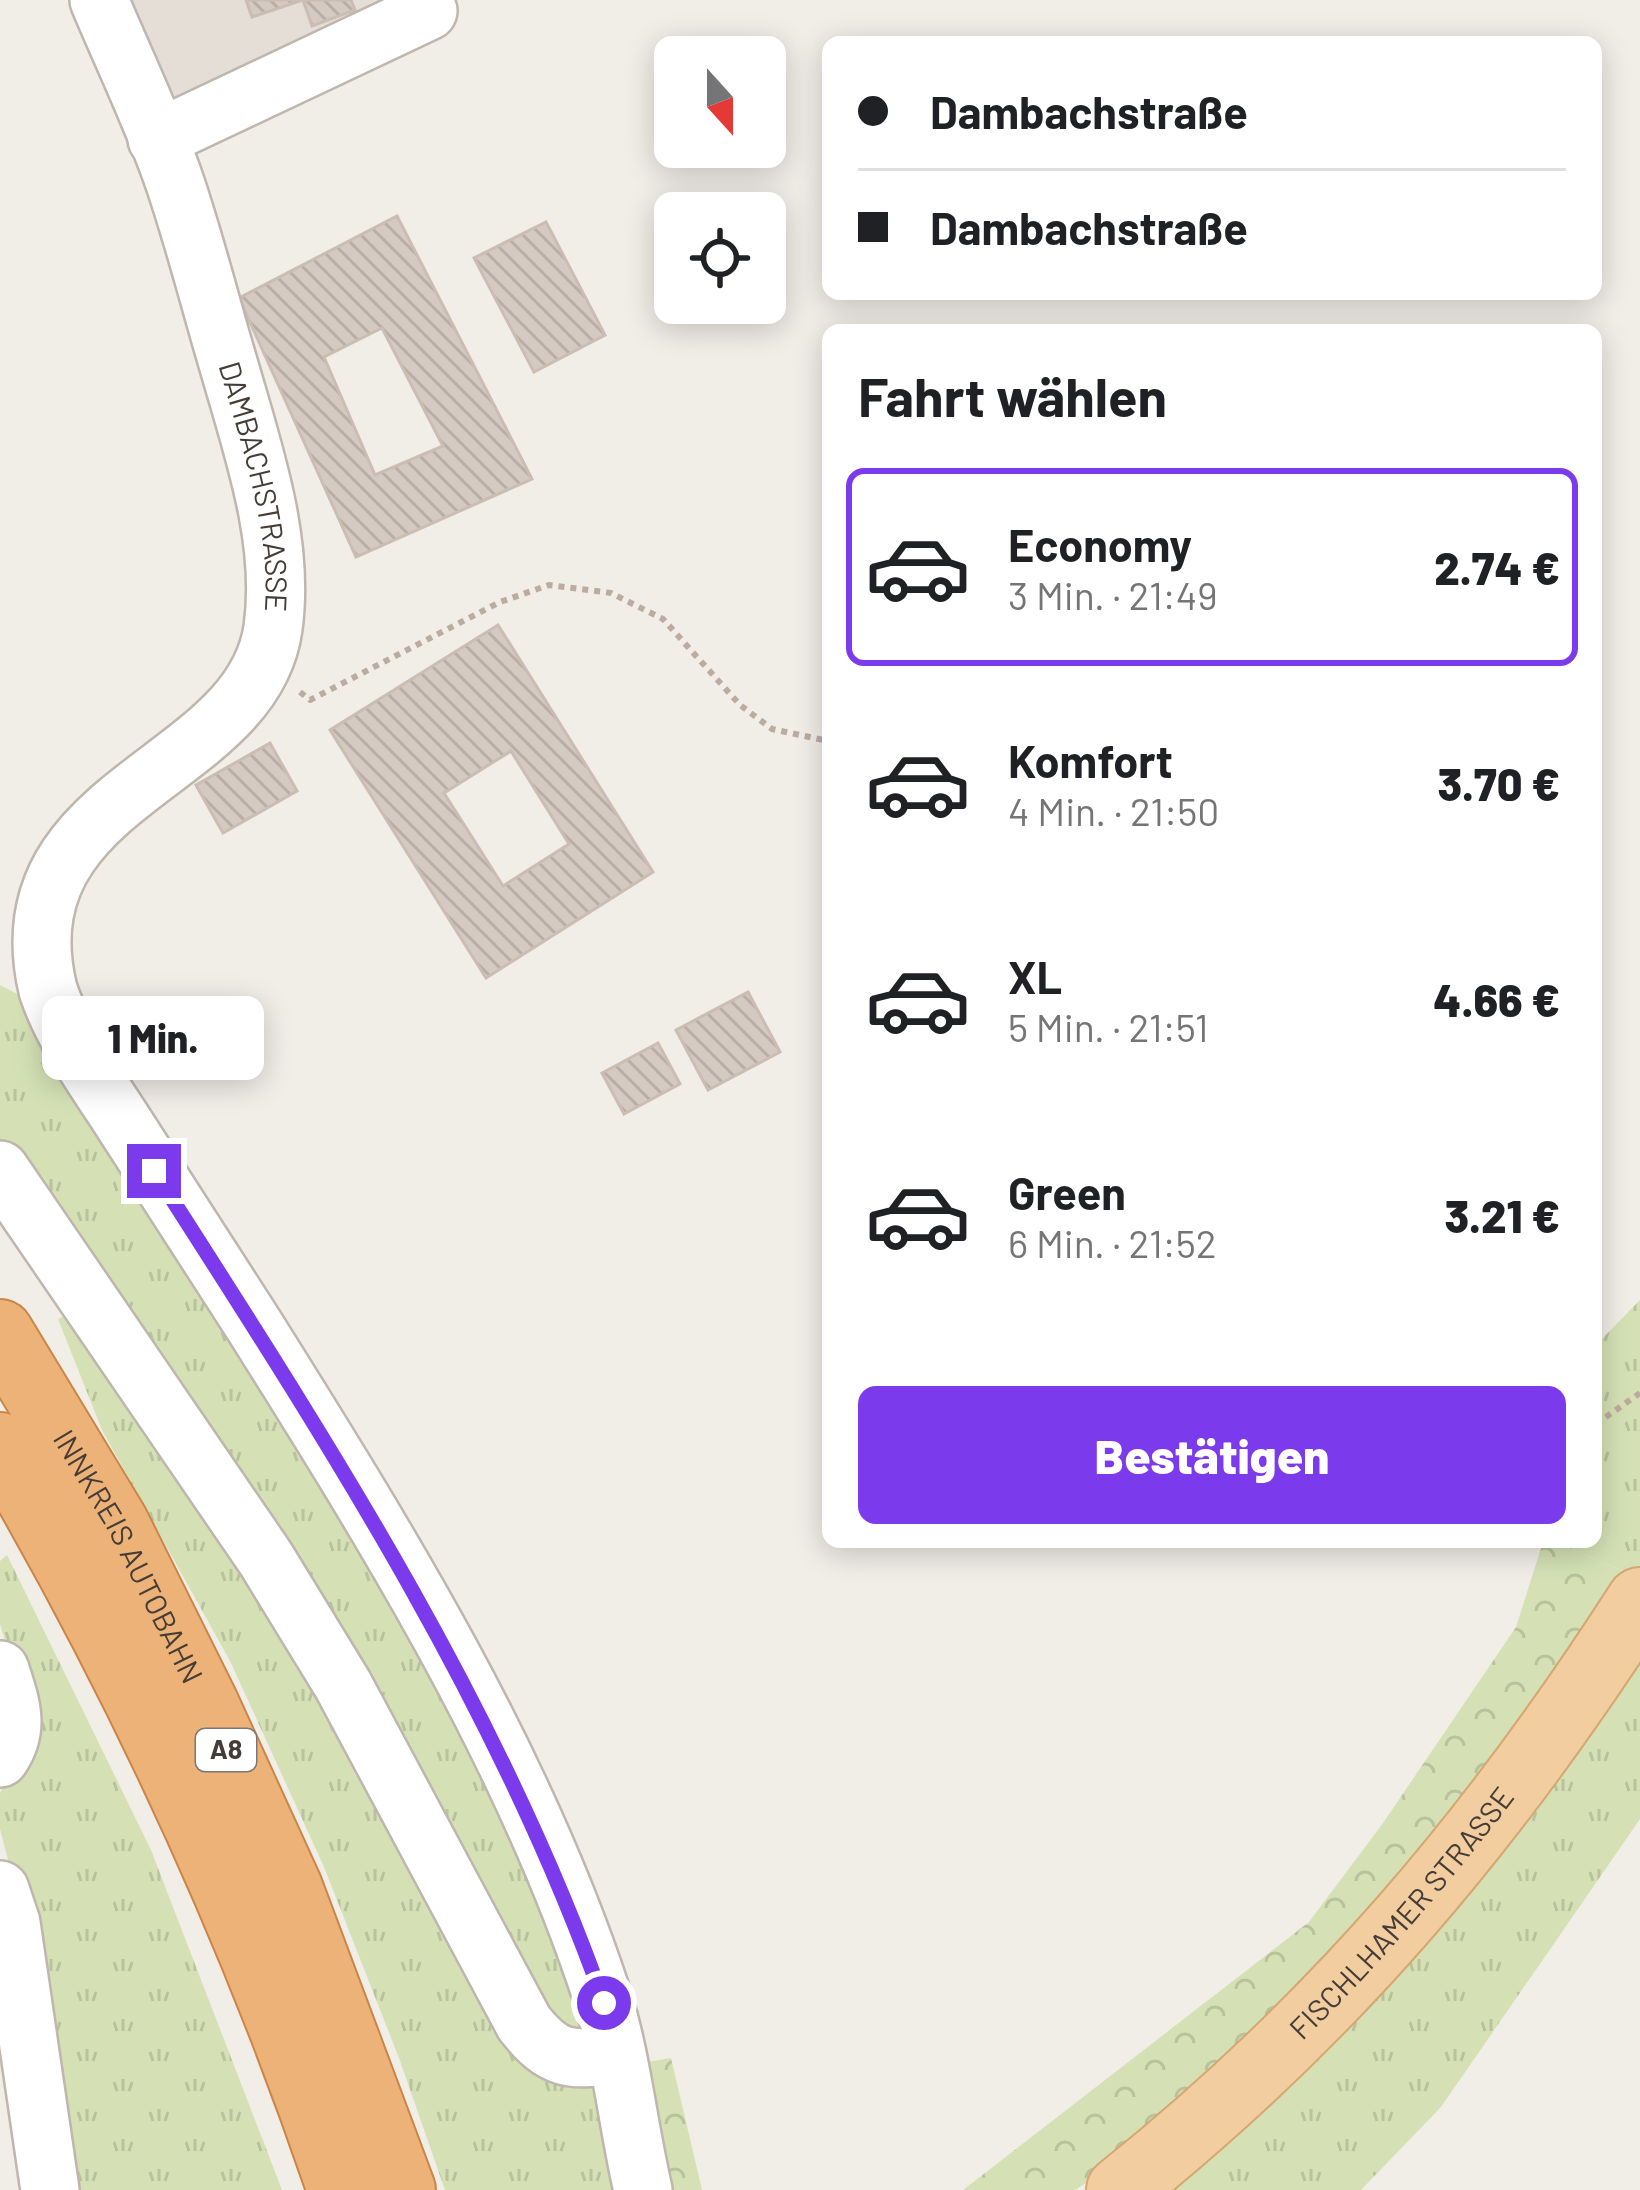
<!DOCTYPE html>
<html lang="de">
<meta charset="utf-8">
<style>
body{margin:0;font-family:Barlow,sans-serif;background:#f6f6f6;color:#202124;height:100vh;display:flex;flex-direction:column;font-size:45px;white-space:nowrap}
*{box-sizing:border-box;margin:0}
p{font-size:39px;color:#757577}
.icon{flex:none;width:66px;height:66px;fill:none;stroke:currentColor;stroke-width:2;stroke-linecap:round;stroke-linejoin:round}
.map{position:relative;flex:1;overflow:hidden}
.details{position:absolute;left:822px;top:324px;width:780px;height:1224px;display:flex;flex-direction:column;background:#fff;border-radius:18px;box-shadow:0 6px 30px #0003}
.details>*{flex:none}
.hud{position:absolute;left:822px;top:36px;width:780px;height:264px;border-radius:18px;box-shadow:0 6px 30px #0003;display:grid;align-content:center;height:264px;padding:0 36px;background:#fff}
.needle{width:78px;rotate:159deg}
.tools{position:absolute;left:654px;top:36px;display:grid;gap:24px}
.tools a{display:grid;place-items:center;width:132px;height:132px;border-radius:18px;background:#fff;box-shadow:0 6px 30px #0003;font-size:60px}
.end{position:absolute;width:54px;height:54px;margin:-27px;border:15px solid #7c3aed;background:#fff;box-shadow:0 0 0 6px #fff}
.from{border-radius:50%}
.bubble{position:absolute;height:84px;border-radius:18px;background:#fff;box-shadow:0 6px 30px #0003;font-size:39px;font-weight:800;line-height:84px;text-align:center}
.hud b{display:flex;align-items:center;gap:42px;height:114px;font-size:45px}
.hud b+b{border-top:3px solid #e0e0e0}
.hud i{width:30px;height:30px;background:#202124}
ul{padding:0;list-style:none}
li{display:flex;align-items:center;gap:36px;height:198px;margin:0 24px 18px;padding:0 12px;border:6px solid transparent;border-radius:18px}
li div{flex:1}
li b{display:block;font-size:45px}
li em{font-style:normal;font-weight:800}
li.active{border-color:#7c3aed}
li>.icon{width:108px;height:108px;stroke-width:1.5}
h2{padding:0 36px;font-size:54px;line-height:144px}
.action{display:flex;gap:24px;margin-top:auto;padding:24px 36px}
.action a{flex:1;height:138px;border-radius:18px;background:#7c3aed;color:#fff;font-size:48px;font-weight:800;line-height:138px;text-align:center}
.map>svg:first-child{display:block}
.residential{fill:#e5ded6}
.grass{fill:url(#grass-tufts)}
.forest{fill:url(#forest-crowns)}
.building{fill:url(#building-back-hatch);stroke:#ccbdb2;stroke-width:3;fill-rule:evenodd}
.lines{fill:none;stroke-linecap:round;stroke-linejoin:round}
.minor-casing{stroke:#bfb6ae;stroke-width:62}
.major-casing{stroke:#d5a771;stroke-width:70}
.highway-casing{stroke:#cb8548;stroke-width:70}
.path{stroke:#bcac9e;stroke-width:6;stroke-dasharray:6 6;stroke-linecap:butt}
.minor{stroke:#fff;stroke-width:57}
.major{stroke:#f2cd9f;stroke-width:66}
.highway{stroke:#edb277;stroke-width:66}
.route{stroke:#7c3aed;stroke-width:15}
.labels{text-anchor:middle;stroke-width:10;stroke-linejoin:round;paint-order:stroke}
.shield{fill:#fff;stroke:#7c7773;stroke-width:3}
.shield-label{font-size:27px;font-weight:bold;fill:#443d37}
.street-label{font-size:30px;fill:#443d37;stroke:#fff}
</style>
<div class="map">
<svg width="1640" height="2190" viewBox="0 0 1640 2190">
<defs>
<pattern id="grass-tufts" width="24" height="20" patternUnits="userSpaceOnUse" patternTransform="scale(3)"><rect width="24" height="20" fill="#d5e1b5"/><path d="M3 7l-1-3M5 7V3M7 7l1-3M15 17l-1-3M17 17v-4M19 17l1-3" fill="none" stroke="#b8c29c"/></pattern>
<pattern id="forest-crowns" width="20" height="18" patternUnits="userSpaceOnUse" patternTransform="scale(3)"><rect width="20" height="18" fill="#d5e1b5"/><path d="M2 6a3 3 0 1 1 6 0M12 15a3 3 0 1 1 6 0" fill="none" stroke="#b8c29c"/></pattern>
<pattern id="building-back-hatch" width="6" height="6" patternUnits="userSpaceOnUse" patternTransform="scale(3)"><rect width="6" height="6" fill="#d5cac1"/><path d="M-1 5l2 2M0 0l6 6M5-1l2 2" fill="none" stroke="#b8aea6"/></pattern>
</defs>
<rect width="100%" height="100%" fill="#f1ede7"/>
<path class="residential" d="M119 0H402L179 147Z"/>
<path class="grass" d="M0 985 33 1002 344 1499 484 1760 586 2015 578 2040 537 2022 0 1147Z
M1640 1300V1571L1637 1577 1554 1542H1596V1345Z
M80 1309 344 1724 605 2088 622 2190H445L399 2058 324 1867 230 1661 102 1430 58 1319Z
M7 1555 151 1850 282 2190H75L61 2063 0 1829V1793L33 1735 0 1624V1561Z
M1640 1634V1819L1441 2107 1361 2190H1152Z"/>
<path class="forest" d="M1543 1542H1554L1637 1577 1308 1992 1108 2169 1075 2190H963L1309 1922 1381 1826 1516 1627Z
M671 2058 702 2190H658L630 2065Z"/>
<path class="building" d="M246 0H300V1L252 17Z
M303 0H351L355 10 312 26Z
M397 216 532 479 356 557 239 298ZM382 328 443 446 375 475 324 357Z
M546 222 605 335 534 372 474 258Z
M498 625 653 872 486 978 330 730ZM511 751 569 844 503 886 444 793Z
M270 743 297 791 223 833 196 785Z
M748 992 780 1052 708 1090 676 1030Z
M658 1043 680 1084 624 1114 602 1073Z"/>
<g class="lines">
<g class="minor-casing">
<g id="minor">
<path id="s1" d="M99 0C124 60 154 121 175 183 196 245 212 310 231 373 254 453 285 543 273 628 252 777 0 789 48 990 63 1035 95 1079 121 1119 166 1189 211 1258 255 1327 388 1539 524 1757 602 1996 622 2059 628 2126 643 2190"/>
<path d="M157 139 428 11"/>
<path d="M0 1170 266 1559 343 1685 524 2023C553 2060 570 2062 616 2054"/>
<path d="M0 1670C10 1702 21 1728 0 1758"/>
<path d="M0 1890 11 1923 50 2190"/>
</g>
</g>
<g class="major-casing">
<g id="major">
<path id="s2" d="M1120 2190C1333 2020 1493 1830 1640 1601"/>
</g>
</g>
<g class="highway-casing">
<g id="highway">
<path id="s3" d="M0 1333 115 1523 205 1704 289 1888 402 2190"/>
<path d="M0 1446C138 1681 254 1932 341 2190"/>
</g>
</g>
<path class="path" d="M300 692 310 700 500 602 549 585 611 593 663 619 740 705 772 729 828 741
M1596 1424 1640 1393"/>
<use href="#minor" class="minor"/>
<use href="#major" class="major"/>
<use href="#highway" class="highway"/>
</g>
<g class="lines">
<path class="route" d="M154 1171C325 1438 498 1703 604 2003"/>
</g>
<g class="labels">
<rect class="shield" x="196" y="1729" width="60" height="42" rx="9"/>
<g class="shield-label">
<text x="226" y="1759">A8</text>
</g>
<g class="street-label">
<text dy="10" stroke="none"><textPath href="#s1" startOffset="513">DAMBACHSTRASSE</textPath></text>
<text dy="10" stroke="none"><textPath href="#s3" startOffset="258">INNKREIS AUTOBAHN</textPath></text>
<text dy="10" stroke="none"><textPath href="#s2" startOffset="396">FISCHLHAMER STRASSE</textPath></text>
</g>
</g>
</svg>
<div class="tools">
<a><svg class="needle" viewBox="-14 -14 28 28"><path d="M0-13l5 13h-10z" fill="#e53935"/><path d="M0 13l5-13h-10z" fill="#757577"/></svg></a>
<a><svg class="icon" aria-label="locate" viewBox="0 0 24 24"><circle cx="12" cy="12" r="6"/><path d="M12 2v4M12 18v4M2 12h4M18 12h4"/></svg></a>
</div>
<i class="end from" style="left:604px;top:2003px"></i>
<i class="end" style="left:154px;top:1171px"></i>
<div class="bubble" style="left:42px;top:996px;width:222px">1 Min.</div>
<div class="hud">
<b><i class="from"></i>Dambachstraße</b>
<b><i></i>Dambachstraße</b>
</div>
<section class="details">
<h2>Fahrt wählen</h2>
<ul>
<li class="active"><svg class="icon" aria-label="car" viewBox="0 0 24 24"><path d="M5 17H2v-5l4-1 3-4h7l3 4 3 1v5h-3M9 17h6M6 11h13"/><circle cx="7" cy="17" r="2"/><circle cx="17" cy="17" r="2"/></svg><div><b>Economy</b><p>3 Min. · 21:49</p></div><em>2.74 €</em></li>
<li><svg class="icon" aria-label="car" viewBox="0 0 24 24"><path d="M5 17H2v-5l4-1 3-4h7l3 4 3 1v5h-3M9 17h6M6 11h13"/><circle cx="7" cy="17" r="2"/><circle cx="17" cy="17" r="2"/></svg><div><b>Komfort</b><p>4 Min. · 21:50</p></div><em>3.70 €</em></li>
<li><svg class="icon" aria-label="car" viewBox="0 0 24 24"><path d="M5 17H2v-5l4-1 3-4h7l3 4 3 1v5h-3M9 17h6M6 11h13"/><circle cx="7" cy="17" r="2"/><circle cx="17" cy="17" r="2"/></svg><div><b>XL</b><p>5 Min. · 21:51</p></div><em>4.66 €</em></li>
<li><svg class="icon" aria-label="car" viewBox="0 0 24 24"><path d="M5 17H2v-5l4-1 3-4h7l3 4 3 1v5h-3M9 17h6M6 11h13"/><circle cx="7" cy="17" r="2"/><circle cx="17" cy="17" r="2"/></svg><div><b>Green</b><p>6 Min. · 21:52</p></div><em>3.21 €</em></li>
</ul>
<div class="action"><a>Bestätigen</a></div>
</section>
</div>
